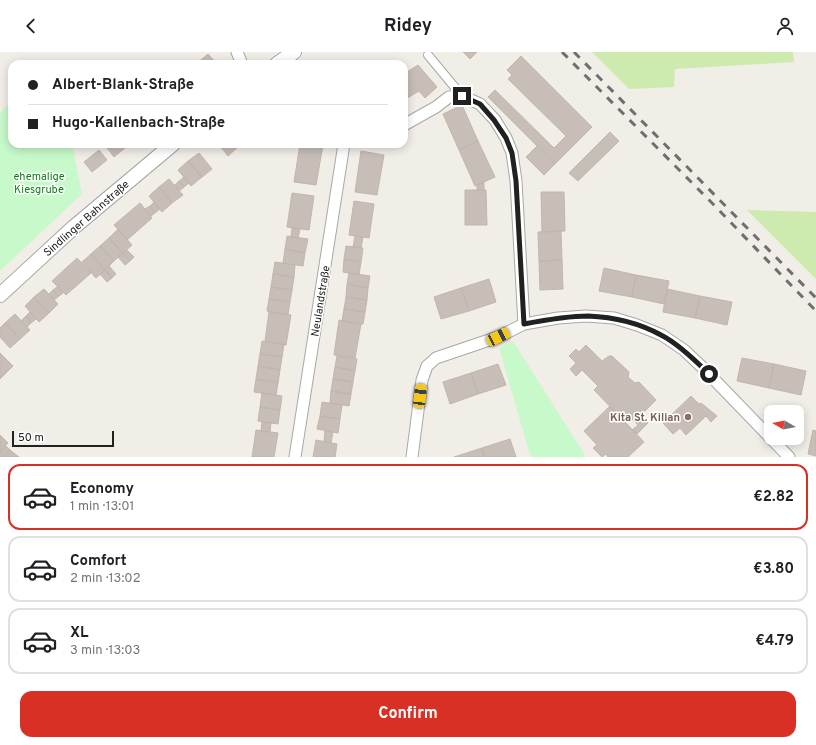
<!DOCTYPE html>
<meta charset="utf-8">
<style>
body{margin:0;font-family:Overpass,sans-serif;background:#f2f2f2;color:#202124;height:100vh;display:flex;flex-direction:column;font-size:15px;white-space:nowrap}
*{box-sizing:border-box;margin:0}
p{font-size:13px;color:#757577}
.icon{flex:none;width:22px;height:22px;fill:none;stroke:currentColor;stroke-width:2;stroke-linecap:round;stroke-linejoin:round}
.map{position:relative;height:405px;overflow:hidden}
.details{display:flex;flex-direction:column;background:#fff;flex:1}
.details>*{flex:none}
.banner{position:absolute;left:8px;top:8px;width:400px;height:88px;border-radius:12px;box-shadow:0 2px 10px #0003;display:grid;align-content:center;height:88px;padding:0 20px;background:#fff}
.needle{width:26px;rotate:279deg}
.buttons{position:absolute;left:764px;top:353px;display:grid;gap:8px}
.buttons a{display:grid;place-items:center;width:40px;height:40px;border-radius:8px;background:#fff;box-shadow:0 2px 10px #0003;font-size:20px}
.scale{position:absolute;left:12px;bottom:10px;width:102px;box-sizing:border-box;padding-left:4px;border:2px solid #212121;border-top:0;font-size:11px;line-height:14px;white-space:nowrap;color:#212121;-webkit-text-stroke:3px #fff;paint-order:stroke}
.end{position:absolute;width:18px;height:18px;margin:-9px;border:5px solid #212121;background:#fff;box-shadow:0 0 0 2px #fff}
.from{border-radius:50%}
.car{position:absolute;width:12px;height:24px;margin:-12px -6px;border-radius:5px;box-shadow:0 0 3px 1px #0007;background:linear-gradient(#f5c518 24%,#345 0 40%,#f5c518 0 76%,#345 0 86%,#f5c518 0)}
.banner b{display:flex;align-items:center;gap:14px;height:38px;font-size:15px}
.banner b+b{border-top:1px solid #e0e0e0}
.banner i{width:10px;height:10px;background:#202124}
ul{padding:7px 0 0;list-style:none}
li{display:flex;align-items:center;gap:12px;height:66px;margin:0 8px 6px;padding:0 12px;border:2px solid #e0e0e0;border-radius:12px}
li div{flex:1}
li b{display:block;font-size:15px}
li em{font-style:normal;font-weight:700}
li.on{border-color:#d93025}
li>.icon{width:36px;height:36px;stroke-width:1.5}
.button{display:flex;gap:8px;margin-top:auto;padding:8px 20px}
.button a{flex:1;height:46px;border-radius:12px;background:#d93025;color:#fff;font-size:16px;font-weight:700;line-height:46px;text-align:center}
header{display:flex;justify-content:space-between;align-items:center;height:52px;padding:0 20px;background:#fff;font-size:18px;font-weight:700}
.map>svg:first-child{display:block}
.grass{fill:#cdeaaf}
.park{fill:#c7f9ca}
.building{fill:#c6beb7;stroke:#c3b5aa}
.lines{fill:none;stroke-linecap:round;stroke-linejoin:round}
.pedestrian-casing{stroke:#a8a8a8;stroke-width:10}
.minor-casing{stroke:#a8a8a8;stroke-width:13}
.tertiary-casing{stroke:#a8a8a8;stroke-width:16}
.pedestrian{stroke:#fff;stroke-width:8}
.minor{stroke:#fff;stroke-width:11}
.tertiary{stroke:#fff;stroke-width:14}
.rail{stroke:#6f6f6f;stroke-width:3;stroke-dasharray:8 8;stroke-linecap:butt}
.route{stroke:#212121;stroke-width:5}
.education-dot{fill:#8d6e63;stroke:#fff;stroke-width:1.5}
.labels{text-anchor:middle;stroke-width:3;stroke-linejoin:round;paint-order:stroke}
.park-label{font-size:11px;fill:#0d8115;stroke:#fff}
.street-label{font-size:11px;fill:#212121;stroke:#fff}
.education-label{font-size:11px;font-weight:bold;fill:#785e54;stroke:#fff;text-anchor:end}
</style>
<header><svg class="icon" aria-label="back" viewBox="0 0 24 24"><path d="M15 5l-7 7 7 7"/></svg>Ridey<svg class="icon" aria-label="person" viewBox="0 0 24 24"><circle cx="12" cy="8" r="4"/><path d="M4 21q1-7 8-7t8 7"/></svg></header>
<div class="map">
<svg width="816" height="405" viewBox="0 0 816 405">
<rect width="100%" height="100%" fill="#f1eee8"/>
<path class="grass" d="M592 0H793L794 10 675 17 674 35 629 37Z
M747 158 816 160V227Z"/>
<path class="park" d="M12 48V92H72L82 142 0 219V61Z
M513 289 586 405H532L529 399 499 296Z"/>
<path class="building" d="M463 0H477L470 7Z
M208 2 217 12H196Z
M521 4 592 75 555 112 488 45 495 38 554 96 566 84 508 27 512 23 507 18Z
M418 13 437 35 425 46 419 39 404 48V22Z
M462 53 478 89 459 98 443 62Z
M610 80 619 89 578 129 569 121Z
M478 89 495 125 475 134 459 98Z
M104 92H122L125 96 114 105Z
M222 92H236L238 95 228 104 220 94Z
M300 92H315L323 93 316 133 294 130Z
M537 94 555 112 544 123 526 105Z
M99 98 107 108 92 120 84 110Z
M361 99 384 103 377 143 355 140Z
M199 101 212 117 202 125 188 109Z
M188 109 202 125 191 134 178 118Z
M184 125 189 131 184 135 179 129Z
M169 127 183 143 172 151 159 135Z
M179 129 184 135 179 139 175 133Z
M484 130V138H477V133Z
M159 135 172 151 162 160 149 144Z
M465 138H486L487 173H465Z
M541 140H564L565 179 542 180Z
M292 141 314 144 309 178 287 175Z
M354 149 374 152 369 186 349 183Z
M154 150 160 157 155 161 150 154Z
M140 151 152 166 127 188 114 173Z
M150 154 155 161 151 164 145 157Z
M292 176 300 177 298 186 291 185Z
M118 177 132 193 123 201 109 186Z
M561 179 562 208 539 209 538 180Z
M287 184 308 187 305 201 285 197Z
M355 184 363 185 361 196 353 195Z
M109 186 123 201 114 209 100 194Z
M100 194 114 209 105 218 91 202Z
M346 194 363 196 361 210 344 207Z
M285 197 305 201 303 214 283 211Z
M127 198 134 205 130 209 123 201Z
M123 201 130 209 125 213 118 205Z
M91 202 105 218 96 226 82 210Z
M77 206 91 221 66 243 52 229Z
M344 207 361 210 359 223 343 220Z
M562 208 563 237 540 238 539 209Z
M275 210 295 213 294 225 273 222Z
M109 214 116 222 112 226 105 218Z
M604 216 636 223 632 245 599 239Z
M105 218 112 226 107 230 100 222Z
M349 221 370 224 368 236 347 232Z
M273 222 294 225 292 238 271 235Z
M636 223 669 229 664 252 632 245Z
M489 227 496 250 469 259 461 236Z
M347 232 368 236 367 248 346 245Z
M57 235 63 241 59 244 53 238Z
M271 235 292 238 290 250 269 247Z
M461 236 469 259 441 267 434 245Z
M44 237 58 252 49 261 34 245Z
M667 237 700 244 695 266 663 260Z
M53 238 59 244 54 248 49 242Z
M700 244 732 250 727 273 695 266Z
M34 245 49 261 39 270 25 254Z
M346 245 367 248 365 260 344 257Z
M269 247 290 250 288 263 267 259Z
M344 257 365 260 363 272 342 269Z
M30 260 36 267 31 271 26 264Z
M269 260 291 263 286 293 265 289Z
M15 262 30 278 20 287 5 271Z
M26 264 31 271 27 275 21 269Z
M339 268 361 272 355 306 334 303Z
M5 271 20 287 10 296 0 285V276Z
M262 289 284 292 282 305 260 302Z
M586 293 602 309 609 304H612L629 320 628 325 635 331 639 330 656 348 641 363 648 371 637 382 632 378 638 373 629 364 624 369 594 338 598 334 582 318 576 324 570 317 576 311 569 304 576 297 579 300Z
M0 301 13 314 0 327Z
M260 302 282 305 280 318 258 314Z
M337 304 357 307 355 319 335 315Z
M742 306 774 312 769 336 737 329Z
M498 312 506 333 478 342 471 321Z
M774 312 806 319 801 343 769 336Z
M258 314 280 318 278 331 256 327Z
M335 315 355 319 353 330 333 327Z
M471 321 478 342 450 352 443 330Z
M256 327 278 331 276 343 254 340Z
M333 327 353 330 351 342 331 339Z
M331 339 351 342 349 354 330 351Z
M262 341 282 344 280 358 260 355Z
M691 344 699 352 701 351 717 364 711 370 706 364 686 383 680 376 673 382 663 371Z
M322 350 342 353 340 367 320 364Z
M610 354 644 390 628 405H608L606 402 602 405 593 396 597 393 584 379Z
M260 355 280 358 278 372 258 369Z
M320 364 340 367 338 381 317 377Z
M262 370 271 371 270 380 261 379Z
M256 378 278 381 274 405H252Z
M813 378 816 379V404L808 402Z
M325 379 333 380 331 391 324 389Z
M0 383 8 391 0 399Z
M510 387 516 405H485L482 396Z
M316 388 337 392 335 405H313Z
M6 394 10 398 4 405H0V399Z
M482 396 485 405H454Z
M10 398 19 405H4Z"/>
<g class="lines">
<g class="pedestrian-casing">
<path id="pedestrian" d="M428 3 462 44"/>
</g>
<g class="minor-casing">
<path id="minor" d="M237 0 242 12
M404 73 436 55 449 45 462 44 480 52 495 68 506 86 512 101 516 129 524 272 498 285 436 306 427 314 422 328 412 405
M524 272 558 266 586 264 614 266 637 273 662 283 684 298 703 316 789 405
M295 405 344 92"/>
</g>
<g class="tertiary-casing">
<path id="tertiary" d="M277 12 294 0
M0 243 74 175 173 92"/>
</g>
<use href="#pedestrian" class="pedestrian"/>
<use href="#minor" class="minor"/>
<use href="#tertiary" class="tertiary"/>
<path class="rail" d="M562 0 712 151 816 259
M574 0 816 246"/>
</g>
<g class="lines">
<path class="route" d="M462 44 480 52 494 68 506 86 512 101 516 129 524 272C545 268 566 264 588 264 613 265 639 271 661 283 677 291 696 309 709 322"/>
</g>
<circle class="education-dot" cx="688" cy="365" r="4"/>
<g class="labels">
<g class="park-label">
<text x="39" y="128">ehemalige<tspan x="39" dy="13">Kiesgrube</tspan></text>
</g>
<g class="street-label">
<text transform="translate(86 166) rotate(-41)" y="4">Sindlinger Bahnstraße</text>
<text transform="translate(320 249) rotate(-81)" y="4">Neulandstraße</text>
</g>
<g class="education-label">
<text x="680" y="369">Kita St. Kilian</text>
</g>
</g>
</svg>
<div class="buttons">
<a><svg class="needle" viewBox="-14 -14 28 28"><path d="M0-13l5 13h-10z" fill="#e53935"/><path d="M0 13l5-13h-10z" fill="#757577"/></svg></a>
</div>
<div class="scale">50 m</div>
<i class="end from" style="left:709px;top:322px"></i>
<i class="end" style="left:462px;top:44px"></i>
<i class="car" style="left:498px;top:285px;rotate:64deg"></i>
<i class="car" style="left:420px;top:344px;rotate:7deg"></i>
<div class="banner">
<b><i class="from"></i>Albert-Blank-Straße</b>
<b><i></i>Hugo-Kallenbach-Straße</b>
</div>
</div>
<section class="details">
<ul>
<li class="on"><svg class="icon" aria-label="car" viewBox="0 0 24 24"><path d="M5 17H2v-5l4-1 3-4h7l3 4 3 1v5h-3M9 17h6M6 11h13"/><circle cx="7" cy="17" r="2"/><circle cx="17" cy="17" r="2"/></svg><div><b>Economy</b><p>1 min · 13:01</p></div><em>€2.82</em></li>
<li><svg class="icon" aria-label="car" viewBox="0 0 24 24"><path d="M5 17H2v-5l4-1 3-4h7l3 4 3 1v5h-3M9 17h6M6 11h13"/><circle cx="7" cy="17" r="2"/><circle cx="17" cy="17" r="2"/></svg><div><b>Comfort</b><p>2 min · 13:02</p></div><em>€3.80</em></li>
<li><svg class="icon" aria-label="car" viewBox="0 0 24 24"><path d="M5 17H2v-5l4-1 3-4h7l3 4 3 1v5h-3M9 17h6M6 11h13"/><circle cx="7" cy="17" r="2"/><circle cx="17" cy="17" r="2"/></svg><div><b>XL</b><p>3 min · 13:03</p></div><em>€4.79</em></li>
</ul>
<div class="button"><a>Confirm</a></div>
</section>
